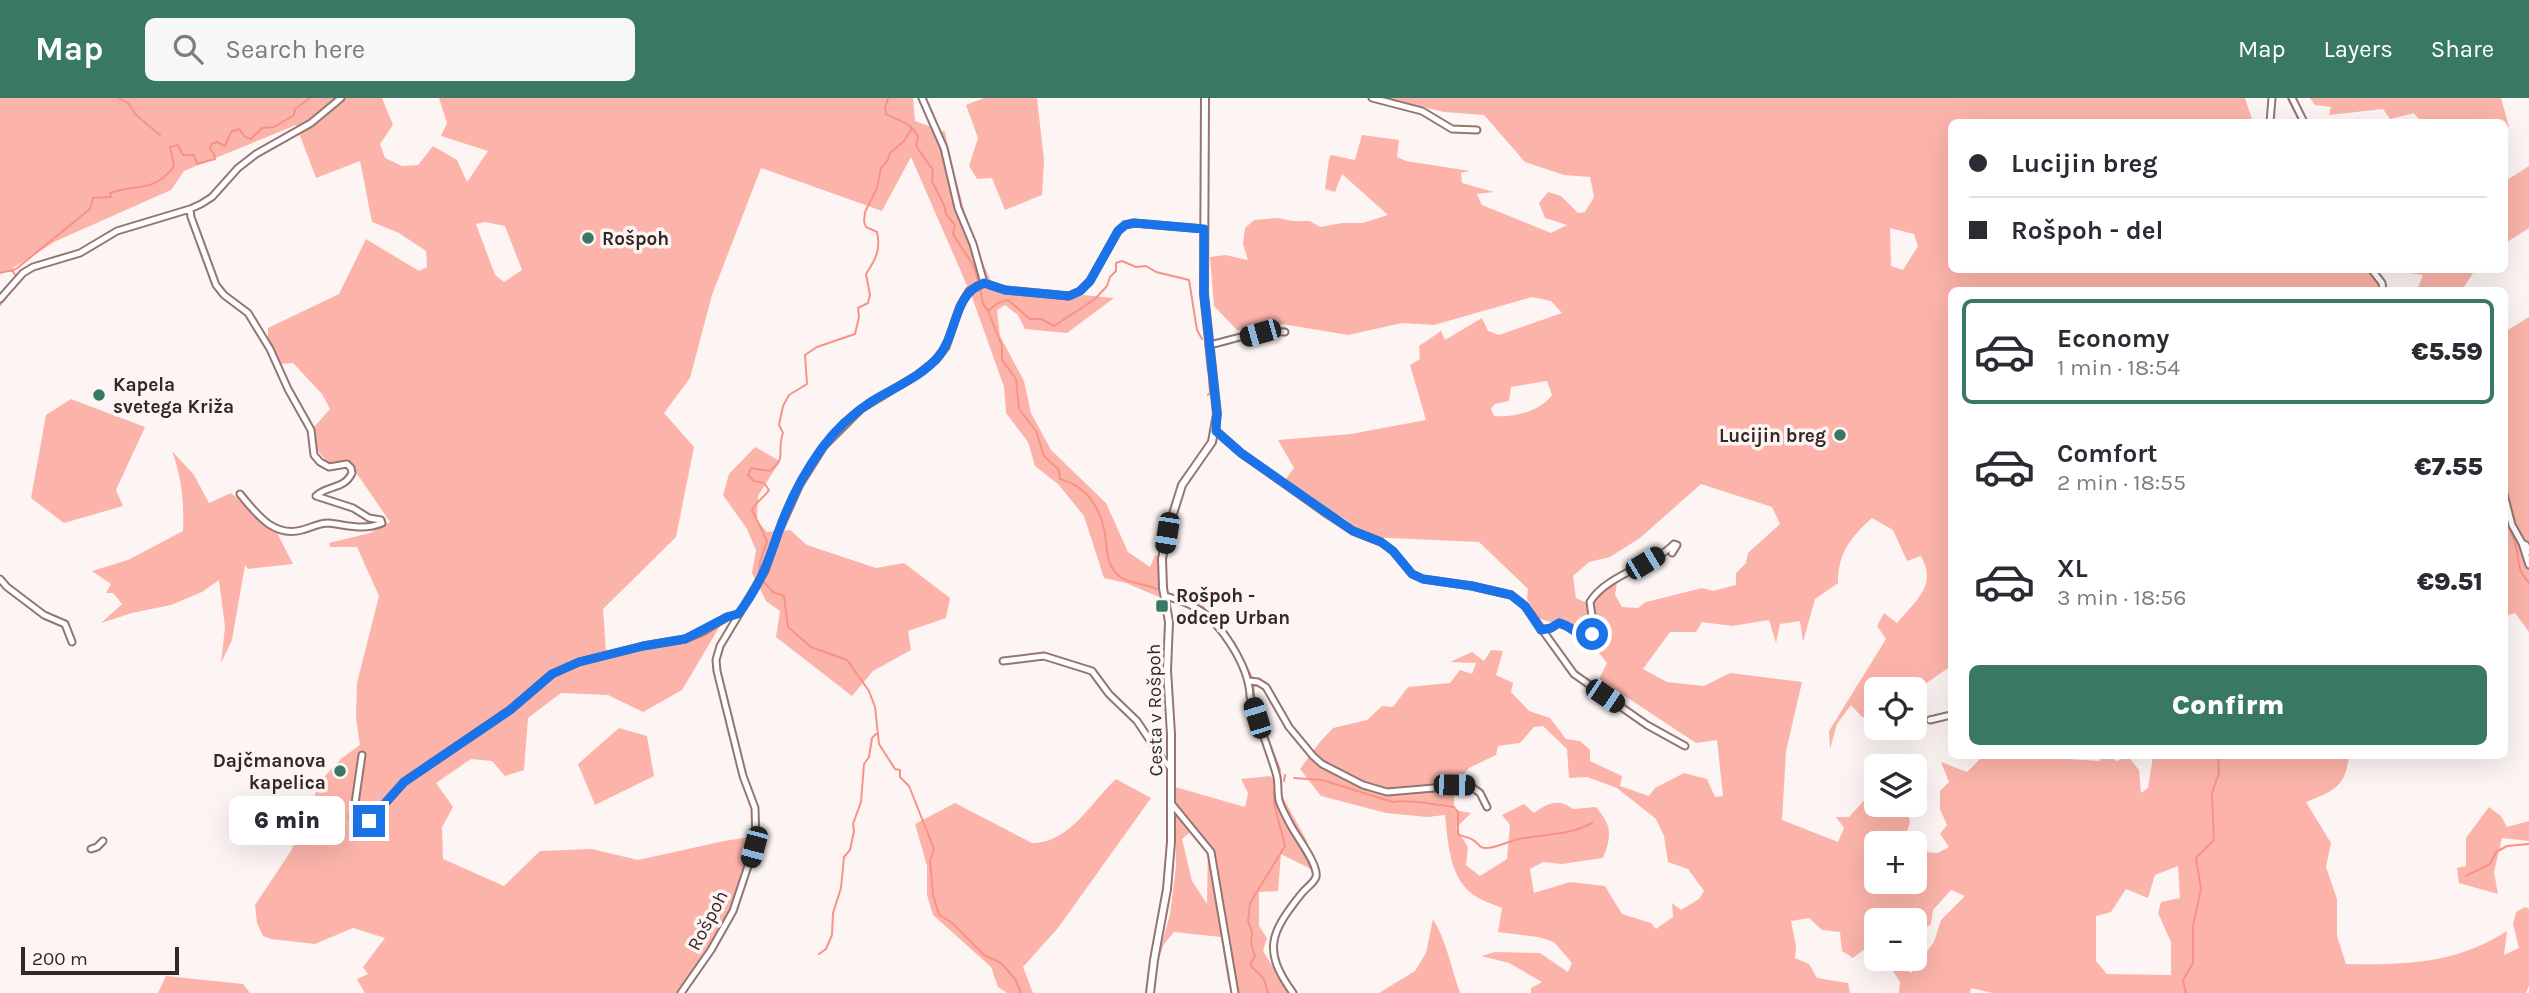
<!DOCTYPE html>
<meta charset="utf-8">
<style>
body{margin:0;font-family:Karla,sans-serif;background:#f7f7f7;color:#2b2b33;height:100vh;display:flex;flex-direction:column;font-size:26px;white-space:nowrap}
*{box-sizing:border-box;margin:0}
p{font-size:23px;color:#7c7c81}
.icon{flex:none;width:38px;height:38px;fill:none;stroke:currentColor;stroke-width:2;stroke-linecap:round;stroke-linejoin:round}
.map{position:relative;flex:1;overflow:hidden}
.side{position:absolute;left:1948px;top:189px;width:560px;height:472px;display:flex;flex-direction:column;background:#fff;border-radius:10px;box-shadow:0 7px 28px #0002}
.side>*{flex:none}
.guide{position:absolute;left:1948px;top:21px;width:560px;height:154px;border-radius:10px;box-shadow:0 7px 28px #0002;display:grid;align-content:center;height:154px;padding:0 21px;background:#fff}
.tools{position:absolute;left:1864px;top:579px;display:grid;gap:14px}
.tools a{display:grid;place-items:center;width:63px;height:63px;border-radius:10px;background:#fff;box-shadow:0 7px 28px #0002;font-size:35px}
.scale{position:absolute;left:21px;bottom:18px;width:158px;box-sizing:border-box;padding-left:7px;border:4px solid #352726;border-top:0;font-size:19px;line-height:24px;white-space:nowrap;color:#352726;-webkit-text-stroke:5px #fcf5f3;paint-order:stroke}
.end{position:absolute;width:32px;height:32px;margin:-16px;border:9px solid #1a73e8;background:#fff;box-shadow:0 0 0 4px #fff}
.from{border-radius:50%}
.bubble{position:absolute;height:49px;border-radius:10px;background:#fff;box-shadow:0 7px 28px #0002;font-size:23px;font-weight:800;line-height:49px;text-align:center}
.car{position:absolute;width:21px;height:42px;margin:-21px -10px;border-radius:9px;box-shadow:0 0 5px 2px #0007;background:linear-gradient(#222 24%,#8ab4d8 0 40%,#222 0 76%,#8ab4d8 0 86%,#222 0)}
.guide b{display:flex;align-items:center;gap:24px;height:66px;font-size:26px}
.guide b+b{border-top:2px solid #e1e1e2}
.guide i{width:18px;height:18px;background:#2b2b33}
ul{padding:12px 0 0;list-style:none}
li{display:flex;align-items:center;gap:21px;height:105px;margin:0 14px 10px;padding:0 7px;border:4px solid transparent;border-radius:10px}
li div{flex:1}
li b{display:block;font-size:26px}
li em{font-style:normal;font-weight:800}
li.active{border-color:#397865}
li>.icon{width:63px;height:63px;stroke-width:1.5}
.cta{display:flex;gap:14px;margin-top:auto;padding:14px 21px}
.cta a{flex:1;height:80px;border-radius:10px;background:#397865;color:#fff;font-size:28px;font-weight:800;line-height:80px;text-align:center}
header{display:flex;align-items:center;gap:42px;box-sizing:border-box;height:98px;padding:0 35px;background:#397865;color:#fff}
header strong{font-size:33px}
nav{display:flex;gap:38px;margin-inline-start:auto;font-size:24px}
.search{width:490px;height:63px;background:#f7f7f7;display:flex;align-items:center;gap:18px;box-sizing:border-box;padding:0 24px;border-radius:10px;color:#7c7c81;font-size:26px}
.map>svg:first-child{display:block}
.green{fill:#fcb4aa;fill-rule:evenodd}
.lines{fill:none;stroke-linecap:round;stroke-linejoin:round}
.stream{stroke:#f79287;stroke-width:2}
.minor-casing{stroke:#957571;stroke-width:9}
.tertiary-casing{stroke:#957571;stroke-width:10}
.minor{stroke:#fff;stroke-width:5}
.tertiary{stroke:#fff;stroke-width:6}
.route{stroke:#1a73e8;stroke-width:9}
.poi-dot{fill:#397865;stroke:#fcf5f3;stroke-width:2.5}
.labels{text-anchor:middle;stroke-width:7;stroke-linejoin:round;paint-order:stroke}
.poi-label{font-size:19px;font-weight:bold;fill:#352726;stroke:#fcf5f3;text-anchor:start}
.street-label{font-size:19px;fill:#352726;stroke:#fcf5f3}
</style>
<header>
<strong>Map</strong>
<div class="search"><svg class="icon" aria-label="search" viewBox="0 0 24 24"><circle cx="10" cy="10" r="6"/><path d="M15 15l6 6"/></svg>Search here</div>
<nav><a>Map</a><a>Layers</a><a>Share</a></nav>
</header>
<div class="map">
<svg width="2529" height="895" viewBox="0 0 2529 895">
<rect width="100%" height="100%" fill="#fcf5f3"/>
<path class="green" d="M0 0H382L393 27 380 46 385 60 402 68 418 67 433 48 457 62 467 84 488 53 441 38 447 25 439 0H913L915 23 945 34C956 84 969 138 992 185L1052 194 1114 200 1067 235 1025 231 1018 217 1005 207 997 212 1000 238 1024 283 1031 315 1051 352 1106 405 1128 454 1150 469 1155 457 1160 458 1159 499 1126 485 1104 480 1084 418 1058 386 1035 368 1028 344 1006 315 1004 289 972 199 911 59 882 113 761 70 712 197 690 280 664 315 694 349 676 439 603 511 606 554C645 558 684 543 720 528L682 592 643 614 608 597 561 595 528 620 524 672 505 678 492 663 471 661 436 685 453 709 442 729 443 761 504 788 540 753 592 751 638 762 724 743 750 739C750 791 711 856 680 895H365L357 881 368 876 363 869 385 840 353 830 315 846 271 841 263 838 257 825 255 807 291 753 321 682 342 660 360 647 356 620 357 585 379 498 357 449H330L329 445 370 435 390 424 349 364 330 367 316 351 314 329 330 311 322 296 293 265 279 266 268 243V230L339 196 366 141 419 173 427 169 426 153 399 135 372 124 360 63 316 80 296 27 184 73 171 92 56 143 13 170 0 176ZM485 124 505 128 522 172 504 184 495 177 476 126Z
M984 0H1037L1044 62 1042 97 1005 112 992 80 977 81 969 68 978 40 966 7Z
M1385 0H2245L2253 24H1951V172H2373L2380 192H1951V568L1915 593 1876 592V618L1862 619 1851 607 1837 626 1830 651 1829 633 1886 541 1877 528 1884 515 1897 525C1915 503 1938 488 1921 458L1907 463 1893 432 1872 420C1850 440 1838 455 1838 485L1815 501 1803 544 1800 523 1780 526 1776 545 1769 522 1732 528 1702 524 1696 534H1670L1643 571 1667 584 1704 588 1730 575 1802 584 1786 653 1782 722 1838 744 1844 730 1836 719H1849L1870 696 1869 685 1876 694V707H1905L1910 724 1904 743 1906 745 1876 746V784H1914L1915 753 1938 755 1949 749 1940 736 1947 727 1940 711V693L1949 684 1941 664 1967 674 1983 658H2068L2067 661 2100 663 2101 658H2108L2117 663 2128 658 2139 672 2141 695 2148 690 2153 658H2349C2345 690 2333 693 2306 704L2331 745 2326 769 2337 801V838L2346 866C2405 867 2456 866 2507 833L2504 857 2519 850 2513 826 2516 814 2525 809 2529 811V887L2526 895H1993L1971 890 1970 895H1899L1900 884 1888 865 1901 866 1911 875 1934 844 1941 822 1965 798 1951 792 1933 812 1931 826 1923 832 1915 831 1914 822H1876V830L1868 833 1874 844 1853 860 1842 853 1840 834 1822 832 1809 820 1791 823 1796 848 1795 860 1809 866 1817 880 1848 885 1850 895H1531V890L1542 884 1509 865 1481 858 1495 854 1540 855 1568 874 1572 865 1554 844 1538 839 1498 834 1502 810C1493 806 1479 802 1471 795 1449 777 1448 744 1445 717L1427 719 1386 715 1321 698 1300 671 1319 645 1333 630 1367 622 1382 608 1393 609 1408 589 1450 585 1460 572 1472 576 1476 565 1450 564 1472 554 1484 563 1491 552 1503 553 1496 577 1513 585 1511 594 1529 613 1550 620 1566 641 1580 643 1590 652V663L1622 678 1620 688 1649 698 1655 690 1684 675 1707 681 1715 699 1723 698 1717 642 1696 645 1599 581 1607 565 1583 535 1538 520 1527 501 1528 491 1479 444 1367 439 1345 421 1327 413 1285 382 1294 370 1278 342 1351 336 1426 322 1410 267 1420 261 1419 248 1441 233 1445 242 1482 220 1488 233 1499 237 1562 215 1551 203 1532 199 1434 227 1402 225 1348 237 1282 226 1237 232 1214 208 1210 159 1225 157 1248 162 1243 146 1245 130 1254 122 1277 120 1293 123H1310L1320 129 1342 125H1363L1388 117 1342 76 1335 94 1325 91 1329 61 1331 57 1355 62 1362 37 1399 42 1397 59 1406 63 1470 73 1461 75 1462 85 1494 94 1477 96 1482 107 1551 135 1567 127 1545 120 1539 105 1548 94 1561 98 1578 115 1585 114 1594 99 1590 79 1564 77 1525 64 1484 17 1444 14ZM1890 130 1914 136 1918 148 1903 172 1891 168ZM1547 283 1552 297C1541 313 1513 320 1494 318L1491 311 1495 306 1509 303 1511 289ZM1701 386 1772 409 1780 426 1748 455 1746 465 1736 475V487L1713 493 1702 490 1646 504 1638 510 1622 509 1615 497 1618 479 1589 506 1576 500 1573 478 1589 464 1610 459 1640 440ZM1543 628 1567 651 1569 680 1587 679 1617 690 1656 721 1664 738 1668 764 1688 771 1704 793 1699 801 1681 812 1672 805 1673 819 1656 831 1651 825 1622 816 1605 788 1570 784 1534 795 1530 771 1543 764 1562 766 1603 760C1612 737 1612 728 1596 709L1573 711C1558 700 1548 705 1534 715L1524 706 1502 717 1510 727 1507 761 1480 778 1466 767 1468 749 1456 730 1471 715 1454 712V687L1469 670 1496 657 1498 648 1520 645 1534 629ZM2178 768 2180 800 2161 804 2158 815 2171 844V877L2107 876 2096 863V818L2111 814 2126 791 2148 800 2155 777Z
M2310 0H2501L2509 29H2504V24H2421L2414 15 2390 21 2383 11 2329 17 2331 9 2315 7Z
M2529 68V130L2504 146V84Z
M2387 172H2475L2464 189 2451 190 2448 192H2417L2423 177Z
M2529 219V534L2515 515 2504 518V242L2508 232Z
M71 301 145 329 116 392 123 408 64 425 31 400 46 317Z
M755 349 780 363 758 398 757 422 767 434 790 432 807 447 876 470 904 465 950 500 946 520 908 533 911 552 873 573 852 598 776 539 780 513 766 503 752 475 756 452 747 431 723 397 729 376Z
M172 353 194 377 209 405 231 395 277 435 293 466 248 471 245 467 232 542 221 565 225 529 219 482 202 494 171 507 132 515 101 525 122 506 113 495H106L111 486 92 473 128 462 183 433C184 404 182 381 172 353Z
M619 630 647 638 654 678 595 707 578 666Z
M1271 678 1307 743 1311 771 1281 756 1278 793 1259 794V828L1267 840 1263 853 1289 895H1238L1228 884 1221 839 1174 834 1164 846 1155 871 1170 816 1176 768 1175 689 1245 709 1248 695 1241 681ZM1194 731 1208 745 1207 806 1192 783 1182 741Z
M1116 681 1151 700 1058 830 1023 869 1033 895H1007L998 889 991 869 933 817 927 797V768L915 726 955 705 1032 745C1069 746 1092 703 1116 681Z
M2489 709 2501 718 2507 729 2529 723V743L2502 740 2494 774 2498 796 2459 785 2457 770 2466 768V740Z
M1433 821C1447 844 1451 870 1460 895H1379L1415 873 1426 855Z
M166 878 243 886 250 895H158Z"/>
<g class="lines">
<path class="stream" d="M119 0 129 6 136 17 160 37
M888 0 885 10 886 16C900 24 911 24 918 39L916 48 933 72 932 83 944 107 946 116 955 127 953 136 973 167 979 185
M2288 0 2300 24
M12 172 16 178
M2368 172 2379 186 2380 192
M0 175 16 171 90 111 93 100 111 99 110 95C135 86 155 95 174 68L170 49 178 47 183 57H194L197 66 215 61 214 56 210 51 211 46 217 44 225 48 231 34 239 31 245 39 251 41 262 30 274 29 294 17 295 11 310 0
M980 190 983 206 988 213 1002 248V262L1016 281 1019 311 1036 333 1044 358 1059 372 1060 381C1090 389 1103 415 1106 444 1107 454 1108 467 1116 475 1125 486 1145 485 1157 491
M0 207 19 183
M989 212 998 205 1008 202 1030 221H1041L1054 228 1095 201 1107 188 1110 179 1116 173V165L1122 163 1136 169 1146 168 1156 174 1189 182 1197 232 1202 241
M1205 245 1208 274
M1208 297 1210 295 1209 280
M2505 409C2506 422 2509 430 2514 442 2521 459 2514 469 2529 485
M759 478 760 464 767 443 752 412C756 403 764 400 769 392L764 385 754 383 748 377 751 370 769 373C788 361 776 353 783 335L779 327 783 308 789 297 807 286 805 257 817 249 855 236 859 219 858 210 868 205 870 197 866 176C876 161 881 151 877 134L866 129 864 124 865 114 877 90 881 70 888 62 890 55 904 43 912 30
M762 482 773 494 784 498 788 529 811 549 847 562 869 593 875 609 879 646 895 671 900 672V679L909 688 934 751 930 762 933 797 939 817 951 824 984 857 1001 865 1015 881 1021 895
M1178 494 1201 507 1210 517
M1229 540 1234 544 1252 580
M1253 586 1254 598 1264 632
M1948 614 1951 612
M1266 637 1280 672
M1294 680 1322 682 1393 704C1411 701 1435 707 1454 709L1458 714V736C1463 739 1469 739 1473 742 1479 745 1479 751 1487 750 1496 750 1513 741 1524 740 1548 736 1570 737 1592 725
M1284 683 1285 677
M2466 778 2490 766 2496 754 2507 748 2529 746
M819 856 826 851 832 837 833 815 841 790 844 759 850 752 854 733 853 726 861 704 864 666 869 659 872 640 876 636
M1268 895 1264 881 1250 867 1255 858 1251 846 1252 834 1248 823 1250 805 1285 748 1274 705V693
M2186 895 2183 882 2193 865V828L2201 791 2196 760 2214 742 2212 695 2219 675 2218 658"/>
<g class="minor-casing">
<path id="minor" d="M922 0 944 50 958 110 973 146 984 185
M1372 0 1422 13 1452 31 1477 32
M2292 0 2304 24
M2270 24 2272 0
M190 111 191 119 216 187 224 197 248 215 270 251 288 291 311 332 314 357 320 364 329 369 347 366 351 370 352 375C344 392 327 387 316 398L353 410 369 420 381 422 382 425C363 433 348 427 328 425 319 425 310 430 302 432 273 440 256 415 240 396
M2372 172 2382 185 2383 192
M984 185 1005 192 1069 198 1080 193 1090 183 1118 133 1125 127 1134 125 1204 131
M0 201 23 175 33 169 80 155 117 133 190 111 201 106 212 99 238 70 256 56 311 25 341 0
M1210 247C1235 241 1261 231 1285 234
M1216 333 1241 355 1327 416 1353 433 1381 444 1393 453 1412 476 1423 481 1472 488 1511 497 1525 508 1574 576 1647 627 1685 648
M2504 396 2512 427 2522 445 2529 467
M2522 445 2526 447 2529 454
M0 481 7 489 44 517 65 526 72 544
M1165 498C1175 501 1187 504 1196 510 1222 525 1249 569 1250 598 1258 624 1268 649 1276 675 1279 684 1277 693 1279 702 1281 710 1286 718 1290 726 1296 738 1319 767 1316 779 1314 785 1306 790 1302 795 1270 835 1262 852 1293 895
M1541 532 1551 530 1559 525C1572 528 1577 537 1589 543L1593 525 1590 504C1606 477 1654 467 1674 446L1677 447 1672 455
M1003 563 1044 558 1092 573 1109 596 1137 623 1163 662 1170 669
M1249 583 1258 584 1266 589 1289 629 1313 658 1322 666 1363 687 1387 694 1469 687 1480 695 1487 709
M1930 622 1951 617
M362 657 353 719 356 730 366 727 404 684 510 612 552 576 579 564 643 548 685 541 704 533 727 519 738 516
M1171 705 1211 754 1235 895
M91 751 97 749 103 743
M681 895 711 852 733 813 756 744 755 710 743 678 717 573 716 562 720 548 765 473 778 435 800 386 824 348 861 311 917 277 936 262 946 249 960 208 969 193 984 185"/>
</g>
<g class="tertiary-casing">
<path id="tertiary" d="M1150 895 1154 862 1167 791 1171 744V636L1167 572 1169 524 1163 490 1162 461 1167 435 1182 387 1212 344 1217 316 1204 196 1205 0"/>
</g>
<use href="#minor" class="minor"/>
<use href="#tertiary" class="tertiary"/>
</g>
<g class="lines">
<path class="route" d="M369 723 404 684 510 612 552 576 579 564 643 548 685 541 727 519 738 516C758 491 768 465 778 435 788 406 804 375 822 350 835 332 854 315 872 303 895 289 921 279 938 259 958 235 953 196 984 185L1005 192 1069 198 1080 193 1090 183 1118 133 1125 127 1134 125 1204 131V196L1217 316 1216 333 1241 355 1353 433 1381 444 1393 453 1412 476 1423 481 1472 488 1511 497 1525 508 1541 532 1551 530 1559 525C1572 528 1577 537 1589 543L1592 536"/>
</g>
<g class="poi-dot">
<circle cx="588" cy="140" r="7"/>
<circle cx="99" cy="297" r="7"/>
<circle cx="1840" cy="337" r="7"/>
<rect x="1155" y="501" width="14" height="14" rx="3.5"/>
<circle cx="340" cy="673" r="7"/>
</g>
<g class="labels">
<g class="poi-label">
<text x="602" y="147">Rošpoh</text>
<text x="113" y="293">Kapela<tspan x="113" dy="22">svetega Križa</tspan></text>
<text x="1826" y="344" text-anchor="end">Lucijin breg</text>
<text x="1176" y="504">Rošpoh -<tspan x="1176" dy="22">odcep Urban</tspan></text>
<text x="326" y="669" text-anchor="end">Dajčmanova<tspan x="326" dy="22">kapelica</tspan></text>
</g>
<g class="street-label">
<text transform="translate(1154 612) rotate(-91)" y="7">Cesta v Rošpoh</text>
<text transform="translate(707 822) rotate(-62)" y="7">Rošpoh</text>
</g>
</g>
</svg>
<div class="tools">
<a><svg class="icon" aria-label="locate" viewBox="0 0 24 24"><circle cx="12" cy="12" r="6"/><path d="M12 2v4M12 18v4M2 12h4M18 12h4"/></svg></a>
<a><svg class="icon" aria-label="layers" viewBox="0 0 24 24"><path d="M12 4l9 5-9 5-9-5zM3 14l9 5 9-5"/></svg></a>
<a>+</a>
<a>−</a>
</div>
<div class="scale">200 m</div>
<i class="end from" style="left:1592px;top:536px"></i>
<i class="end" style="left:369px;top:723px"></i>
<div class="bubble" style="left:229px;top:698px;width:116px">6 min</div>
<i class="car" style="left:1260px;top:235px;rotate:254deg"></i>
<i class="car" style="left:1167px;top:435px;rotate:189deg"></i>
<i class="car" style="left:1645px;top:465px;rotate:59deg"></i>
<i class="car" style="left:1605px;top:598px;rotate:124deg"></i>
<i class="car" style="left:1257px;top:620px;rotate:343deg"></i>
<i class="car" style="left:1454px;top:687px;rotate:91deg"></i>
<i class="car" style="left:754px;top:749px;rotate:195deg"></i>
<div class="guide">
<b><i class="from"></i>Lucijin breg</b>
<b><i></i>Rošpoh - del</b>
</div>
<section class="side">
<ul>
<li class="active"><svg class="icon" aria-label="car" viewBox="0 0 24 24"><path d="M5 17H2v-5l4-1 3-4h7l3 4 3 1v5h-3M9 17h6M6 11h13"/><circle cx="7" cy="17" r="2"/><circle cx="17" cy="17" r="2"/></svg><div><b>Economy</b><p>1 min · 18:54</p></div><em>€5.59</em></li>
<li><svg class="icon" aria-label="car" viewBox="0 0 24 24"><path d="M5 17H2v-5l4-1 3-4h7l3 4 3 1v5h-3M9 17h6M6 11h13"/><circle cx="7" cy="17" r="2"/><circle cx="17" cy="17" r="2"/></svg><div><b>Comfort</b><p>2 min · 18:55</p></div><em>€7.55</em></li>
<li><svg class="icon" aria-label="car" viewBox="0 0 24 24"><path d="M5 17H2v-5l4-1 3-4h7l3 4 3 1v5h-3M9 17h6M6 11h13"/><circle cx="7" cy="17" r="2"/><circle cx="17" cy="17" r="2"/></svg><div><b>XL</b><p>3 min · 18:56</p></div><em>€9.51</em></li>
</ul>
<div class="cta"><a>Confirm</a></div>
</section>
</div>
